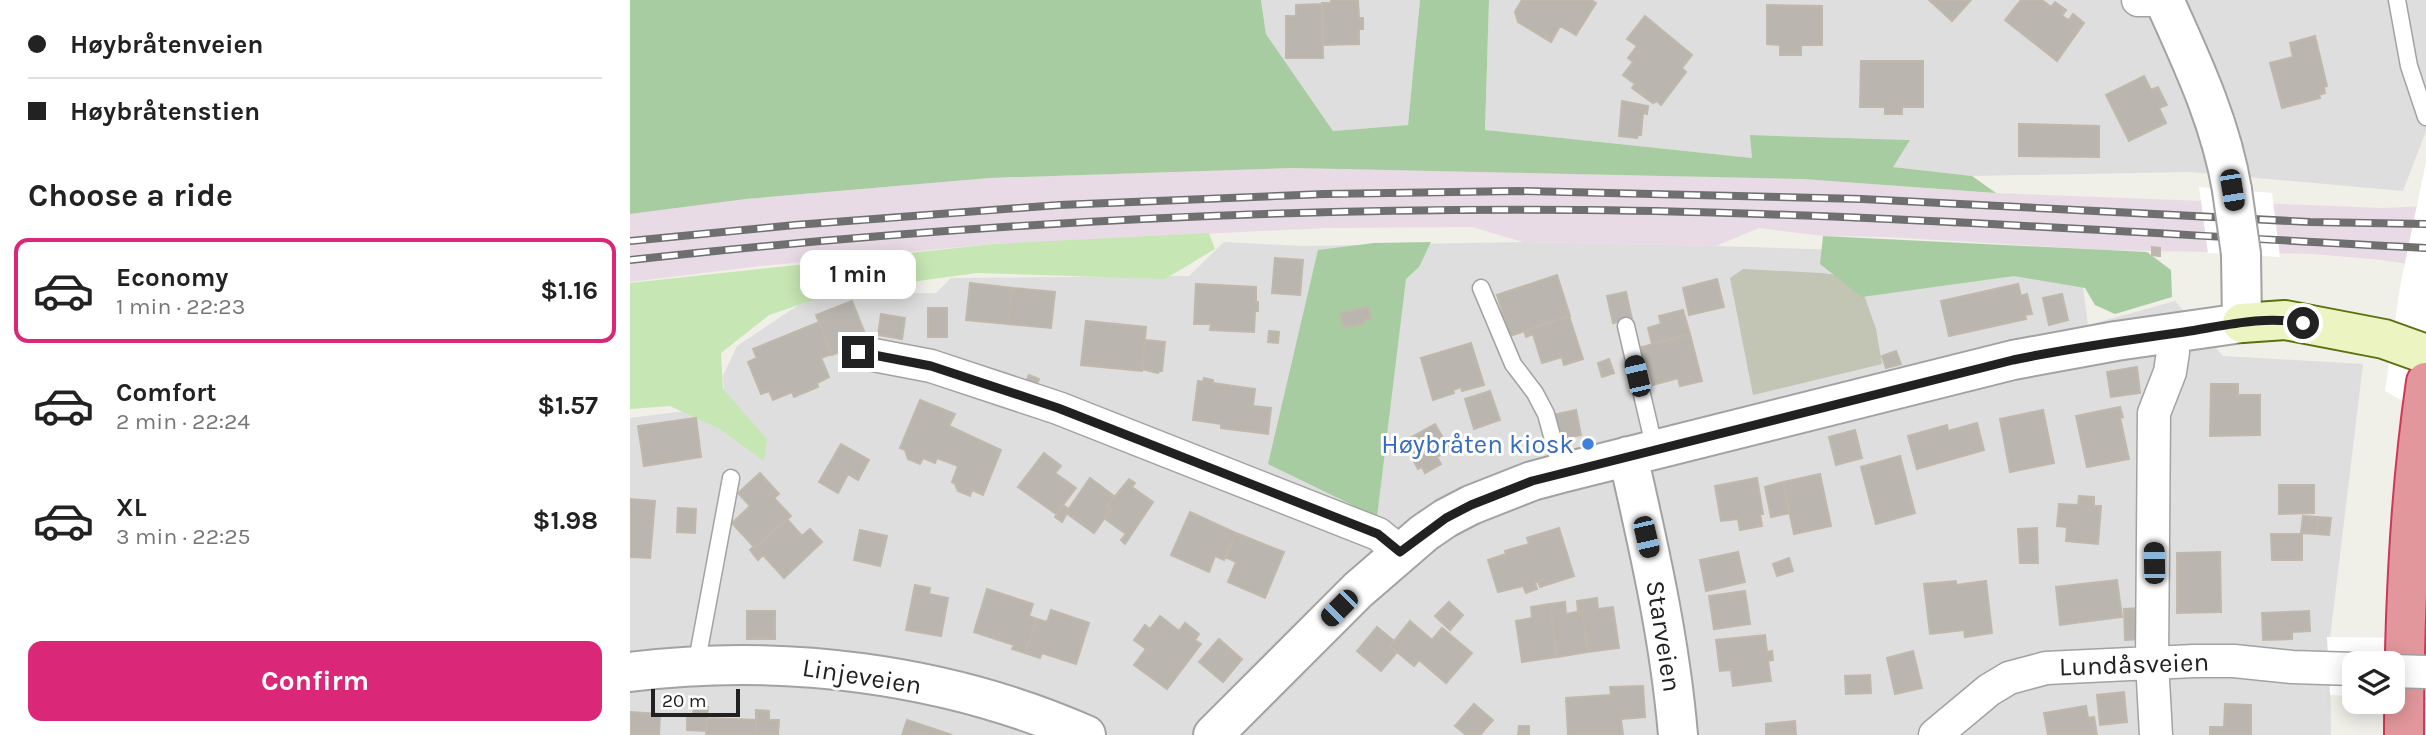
<!DOCTYPE html>
<meta charset="utf-8">
<style>
body{margin:0;font-family:Karla,sans-serif;background:#f6f6f6;color:#222;height:100vh;display:flex;flex-direction:column;font-size:26px;white-space:nowrap}
*{box-sizing:border-box;margin:0}
p{font-size:23px;color:#767676}
.icon{flex:none;width:38px;height:38px;fill:none;stroke:currentColor;stroke-width:2;stroke-linecap:round;stroke-linejoin:round}
.map{position:relative;flex:1;overflow:hidden}
.side{display:flex;flex-direction:column;background:#fff;width:630px}
.side>*{flex:none}
.banner{display:grid;align-content:center;height:154px;padding:0 28px;background:#fff}
.tools{position:absolute;left:1712px;top:651px;display:grid;gap:14px}
.tools a{display:grid;place-items:center;width:63px;height:63px;border-radius:14px;background:#fff;box-shadow:0 4px 18px #0003;font-size:35px}
.scale{position:absolute;left:21px;bottom:18px;width:89px;box-sizing:border-box;padding-left:7px;border:4px solid #212121;border-top:0;font-size:19px;line-height:24px;white-space:nowrap;color:#212121;-webkit-text-stroke:5px #fff;paint-order:stroke}
.end{position:absolute;width:32px;height:32px;margin:-16px;border:9px solid #212121;background:#fff;box-shadow:0 0 0 4px #fff}
.from{border-radius:50%}
.bubble{position:absolute;height:49px;border-radius:14px;background:#fff;box-shadow:0 4px 18px #0003;font-size:23px;font-weight:700;line-height:49px;text-align:center}
.car{position:absolute;width:21px;height:42px;margin:-21px -10px;border-radius:9px;box-shadow:0 0 5px 2px #0007;background:linear-gradient(#222 24%,#8ab4d8 0 40%,#222 0 76%,#8ab4d8 0 86%,#222 0)}
.banner b{display:flex;align-items:center;gap:24px;height:66px;font-size:26px}
.banner b+b{border-top:2px solid #e0e0e0}
.banner i{width:18px;height:18px;background:#222}
ul{padding:0;list-style:none}
li{display:flex;align-items:center;gap:21px;height:105px;margin:0 14px 10px;padding:0 14px;border:4px solid transparent;border-radius:14px}
li div{flex:1}
li b{display:block;font-size:26px}
li em{font-style:normal;font-weight:700}
li.active{border-color:#db2777}
li>.icon{width:63px;height:63px;stroke-width:1.5}
h2{padding:0 28px;font-size:32px;line-height:84px}
.button{display:flex;gap:14px;margin-top:auto;padding:14px 28px}
.button a{flex:1;height:80px;border-radius:14px;background:#db2777;color:#fff;font-size:28px;font-weight:700;line-height:80px;text-align:center}
main{display:flex;flex:1;min-height:0}
.map>svg:first-child{display:block}
.residential{fill:#dfdede}
.industrial{fill:#e9dbe5}
.construction{fill:#c2c4b4}
.grass{fill:#c6e6b3}
.forest{fill:#a8cca1}
.pier{fill:#fff}
.building{fill:#bab5ae;stroke:#c1b8ac;stroke-width:2}
.lines{fill:none;stroke-linecap:round;stroke-linejoin:round}
.service-casing{stroke:#a2a2a2;stroke-width:19}
.minor-casing{stroke:#a2a2a2;stroke-width:35}
.tertiary-casing{stroke:#a2a2a2;stroke-width:42}
.secondary-casing{stroke:#5a710e;stroke-width:42}
.motorway-casing{stroke:#cd3758;stroke-width:42}
.service{stroke:#fff;stroke-width:16}
.minor{stroke:#fff;stroke-width:32}
.tertiary{stroke:#fff;stroke-width:38}
.secondary{stroke:#ecf5c2;stroke-width:38}
.motorway{stroke:#e1979c;stroke-width:38}
.rail-casing{stroke:#6f6f6f;stroke-width:8}
.rail{stroke:#fff;stroke-width:5;stroke-dasharray:16;stroke-linecap:butt}
.minor-bridge-casing{stroke:#a2a2a2;stroke-width:35;stroke-linecap:butt}
.tertiary-bridge-casing{stroke:#a2a2a2;stroke-width:42;stroke-linecap:butt}
.minor-bridge{stroke:#fff;stroke-width:32}
.tertiary-bridge{stroke:#fff;stroke-width:38}
.route{stroke:#212121;stroke-width:9}
.shop-dot{fill:#3f7fe0;stroke:#fff;stroke-width:2.5}
.labels{text-anchor:middle;stroke-width:6;stroke-linejoin:round;paint-order:stroke}
.shop-label{font-size:26px;fill:#366cbe;stroke:#fff;text-anchor:end}
.street-label{font-size:26px;fill:#212121;stroke:#fff}
</style>
<main>
<section class="side">
<div class="banner">
<b><i class="from"></i>Høybråtenveien</b>
<b><i></i>Høybråtenstien</b>
</div>
<h2>Choose a ride</h2>
<ul>
<li class="active"><svg class="icon" aria-label="car" viewBox="0 0 24 24"><path d="M5 17H2v-5l4-1 3-4h7l3 4 3 1v5h-3M9 17h6M6 11h13"/><circle cx="7" cy="17" r="2"/><circle cx="17" cy="17" r="2"/></svg><div><b>Economy</b><p>1 min · 22:23</p></div><em>$1.16</em></li>
<li><svg class="icon" aria-label="car" viewBox="0 0 24 24"><path d="M5 17H2v-5l4-1 3-4h7l3 4 3 1v5h-3M9 17h6M6 11h13"/><circle cx="7" cy="17" r="2"/><circle cx="17" cy="17" r="2"/></svg><div><b>Comfort</b><p>2 min · 22:24</p></div><em>$1.57</em></li>
<li><svg class="icon" aria-label="car" viewBox="0 0 24 24"><path d="M5 17H2v-5l4-1 3-4h7l3 4 3 1v5h-3M9 17h6M6 11h13"/><circle cx="7" cy="17" r="2"/><circle cx="17" cy="17" r="2"/></svg><div><b>XL</b><p>3 min · 22:25</p></div><em>$1.98</em></li>
</ul>
<div class="button"><a>Confirm</a></div>
</section>
<div class="map">
<svg width="1796" height="735" viewBox="0 0 1796 735">
<rect width="100%" height="100%" fill="#f0efe8"/>
<path class="residential" d="M631 0H790L778 125 703 131 636 34Z
M859 0H1796V131L1773 191 1559 172 1342 176 1262 167 1279 140 1121 135 1122 158 855 130Z
M594 242 672 246 893 242 1086 246 1449 257 1458 325 1545 301 1593 356 1733 364 1700 638 1701 735H0V418L95 406 93 376 107 346 173 302 205 293H306L321 278 559 276Z"/>
<path class="industrial" d="M662 168 1172 179 1366 193 1753 208 1796 206V267L1753 260 1683 254 1476 250 1257 237 1193 236 1129 228 1086 246 893 242 842 227 696 228 363 244 131 266 0 282V214L116 199 360 178Z"/>
<path class="construction" d="M1113 269 1191 273 1228 278 1246 329 1252 364 1123 395 1100 278Z"/>
<path class="grass" d="M579 233 585 249 535 279 347 273 207 292 139 315 91 353 93 389 137 439 134 461 90 429 40 406 0 409V283L363 244Z"/>
<path class="forest" d="M0 0H631L636 34 703 131 778 125 790 0H859L855 130 1122 158 1120 135 1280 140 1263 167 1342 176 1366 193 1172 179 662 168 360 178 116 199 0 214Z
M1193 236 1517 252 1541 270 1542 297 1485 314 1465 305 1455 288 1384 276 1232 297 1190 264Z
M801 242 789 267 776 279 747 517 638 464 688 250 744 243Z"/>
<path class="pier" d="M1796 162V414L1755 391 1770 287Z
M1569 187 1642 193 1650 257 1578 253Z
M1697 637 1796 638V697L1762 696V663H1724V696L1700 695Z"/>
<path class="building" d="M701 0H728L729 18H733V29H729V44L693 45 692 3H701Z
M892 0H961L966 3 946 35 930 26 921 42 888 22 885 12Z
M1299 0H1341L1322 21Z
M1391 0H1412L1421 7 1425 2 1436 10 1432 16 1439 20 1443 14 1454 23 1427 61 1375 20Z
M692 4 693 58H656V16H666V5Z
M1137 5 1192 6V45H1171V55H1150V45L1137 44Z
M1015 16 1062 55 1052 68 1056 72 1031 105 1027 101 1023 103 1002 88 1005 84 993 75 1003 62 998 58 1007 46 997 39Z
M1685 36 1697 86 1694 87 1695 93 1689 95 1690 98 1652 108 1640 63 1663 57 1660 43Z
M1231 61H1293V107H1272V114H1255V107H1230Z
M1514 76 1521 90 1528 87 1537 105 1529 108 1536 123 1499 141 1476 95Z
M992 101 1018 106 1017 114 1013 113 1011 135H1008L1007 138 989 136Z
M1389 124 1469 126V157L1389 156Z
M1522 247 1530 248V256L1522 255Z
M645 258 673 260 670 295 642 293Z
M927 275 940 316 880 336 867 295Z
M1087 279 1094 307 1059 315 1053 288Z
M340 283 382 288 378 324 336 320Z
M566 284 626 287V302H628V311H625L624 332 580 330 581 324H564Z
M1388 284 1391 296 1397 294 1402 314 1395 315 1396 319 1319 336 1311 301Z
M382 288 425 292 421 328 378 324Z
M996 292 1002 319 983 323 977 296Z
M1432 294 1438 320 1419 325 1413 298Z
M222 301 238 341 202 355 186 315Z
M738 307 741 318 734 320 735 323 714 328 710 313Z
M298 308H317V337H298Z
M1053 310 1060 334 1022 344 1018 328 1031 324 1029 316Z
M251 314 275 318 272 339 248 335Z
M939 316 953 359 934 365 932 357 912 363 903 334 896 337 894 331Z
M456 321 516 327 512 371 451 365Z
M189 322 202 354 191 358 199 377 187 383 188 387 164 397 162 392 143 400 139 391 131 394 118 362 127 358 123 349Z
M639 331 649 332 648 343 638 342Z
M1060 334 1072 381 1050 386 1048 378 1023 385 1018 367 1011 369 1005 349Z
M515 340 535 342 532 371H529L528 373 512 369Z
M841 343 854 385 832 391 831 387 823 390 824 393 803 400 791 358Z
M1266 351 1271 364 1256 368 1252 356Z
M979 359 984 373 972 377 968 363Z
M1507 367 1510 393 1481 397 1477 372Z
M399 375 409 379 406 387 395 383Z
M574 378 583 380V383L625 389 623 406 641 408 638 434 591 428V424L563 420 568 381 573 382Z
M1581 384H1608V395H1630V435L1580 436Z
M860 391 870 420 844 429 835 399Z
M290 400 325 414 319 426 371 450 353 495 342 490 340 496 328 491 325 484 322 482 328 466 307 458 305 463 293 458 290 464 278 459 275 450 270 448Z
M1490 407 1493 417 1490 418 1499 459 1457 467 1446 416Z
M946 410 951 435 929 440 923 415Z
M1413 410 1424 463 1380 472 1370 419Z
M66 418 71 457 14 466 8 426Z
M1347 423 1354 450 1287 469 1278 436 1317 425 1318 431Z
M805 424 820 450 807 457 811 464 795 473 792 467 788 469 773 442Z
M1225 430 1232 458 1206 465 1199 437Z
M211 444 239 460 228 480 218 474 208 493 189 482Z
M414 453 431 466 425 473 446 488 426 514 388 487Z
M1270 456 1285 513 1246 524 1231 467Z
M130 473 149 494 144 498 161 516 125 548 102 523 120 506 108 493Z
M1190 474 1201 526 1164 534 1153 482Z
M460 478 484 496 477 506 481 509 464 533 436 513Z
M1127 478 1133 514H1130L1132 526 1110 530 1108 519 1091 521 1085 486Z
M499 479 505 483 502 487 523 502 495 544 491 540 496 534 474 518 481 509 477 506Z
M1153 482 1160 513 1141 517 1135 487Z
M1649 485H1684V513L1649 514Z
M1449 496 1464 497V506H1471L1468 544 1436 541 1437 527 1427 526 1429 504 1448 505Z
M0 499 25 501 20 558 0 557Z
M433 505 439 509 432 522 425 517Z
M48 508 66 509 65 533 47 532Z
M560 512 606 533 594 560 585 556 579 572 541 555Z
M1673 516 1688 517 1687 534 1671 533Z
M1688 517 1701 518 1699 535 1687 534Z
M157 519 172 536 180 529 192 542 154 578 133 555 128 560 120 550 123 547 125 548Z
M929 528 944 576 910 587 908 582H905L907 589 896 593 893 586 868 592 858 560 876 554 875 551 899 544 897 538Z
M1407 528 1408 563H1390L1388 529Z
M230 530 257 536 250 566 224 560Z
M606 533 654 552 635 598 598 582 606 562 595 557Z
M1641 534H1672V560H1642Z
M1108 552 1115 582 1076 591 1070 560Z
M1590 552 1591 612 1547 613V553Z
M1159 558 1163 571 1147 576 1143 564Z
M1487 580 1492 617 1430 625 1426 587Z
M1326 581V585L1356 581 1362 633 1335 637 1334 630 1300 634 1294 584Z
M285 585 300 588 299 594 318 598 311 636 276 630Z
M357 589 403 604 399 616 407 619 395 653 382 649 384 645 344 632Z
M1115 591 1120 624 1084 629 1079 596Z
M967 598 968 609 983 607 989 648 958 652 952 611 948 612 947 601Z
M819 602 833 615 820 630 805 616Z
M935 602 936 614 952 611 958 652 927 657 920 604Z
M920 604 927 657 892 662 886 621 902 618 901 607Z
M1512 608 1513 639 1495 640 1494 609Z
M421 610 459 623 446 664 412 653 410 658 395 653 407 619 417 622Z
M117 611H145V639H117Z
M1679 611 1680 631 1662 632V639L1633 640 1632 613Z
M530 616 549 631 555 623 569 634 565 640 571 644 537 689 504 665 516 649 504 640 515 625 520 629Z
M780 621 802 640 812 628 842 653 816 683 789 660 784 666 760 646Z
M747 627 764 641 760 646 767 652 751 671 727 651Z
M1135 635 1137 652 1142 651 1143 660 1138 661 1141 681 1103 686 1101 670 1090 671 1086 640Z
M589 639 612 659 593 682 569 662Z
M1283 651 1292 688 1265 694 1257 658Z
M1240 675 1241 693 1216 694 1215 676Z
M1013 686 1015 717 991 719 993 735H938L936 698 981 695 980 687Z
M1494 692 1497 722 1470 725 1467 695Z
M844 704 863 720 850 735H836L825 726Z
M1595 704 1621 705V735H1580V727H1594Z
M64 706 78 707 76 731 57 730V715H63Z
M1456 706 1458 718 1464 717 1467 735H1418L1414 713Z
M126 710 139 711V720H149L148 735 126 734Z
M0 712 30 714 29 735H0Z
M77 718 126 720V735H76Z
M277 720 322 735H272Z
M1165 721 1166 735H1136V724Z
M889 726H899V735H888Z"/>
<g class="lines">
<g class="service-casing">
<path id="service" d="M1767 0 1779 66 1796 117
M851 288 883 364 905 393 916 414 932 473
M996 326 1025 450
M66 666 101 478"/>
</g>
<g class="minor-casing">
<path id="minor" d="M1508 0H1518
M228 352 301 366 428 408 748 534 770 552
M1305 735 1359 690 1379 678 1416 668 1564 661H1604L1662 667 1724 669
M1526 735 1522 662 1524 413 1540 372 1543 352 1541 333"/>
</g>
<g class="tertiary-casing">
<path id="tertiary" d="M1534 0C1562 62 1591 123 1602 190
M998 456C1019 548 1040 640 1048 735
M0 672C152 653 315 673 456 735
M583 735 728 590 794 533 816 518 841 505 902 481 932 473 1383 360 1486 341 1612 323 1611 254"/>
</g>
<g class="secondary-casing">
<path id="secondary" d="M1612 323 1655 320 1754 339 1796 354"/>
</g>
<g class="motorway-casing">
<path id="motorway" d="M1774 735C1774 617 1779 499 1796 382"/>
</g>
<use href="#service" class="service"/>
<use href="#minor" class="minor"/>
<use href="#tertiary" class="tertiary"/>
<use href="#secondary" class="secondary"/>
<use href="#motorway" class="motorway"/>
<g class="rail-casing">
<path id="rail" d="M0 241 165 225 429 205 694 194 889 191 1232 199 1680 222 1796 224
M0 260C318 225 637 207 956 210 1237 213 1516 234 1796 248"/>
</g>
<use href="#rail" class="rail"/>
<g class="minor-bridge-casing">
<path id="minor-bridge" d="M1762 671 1796 672"/>
</g>
<g class="tertiary-bridge-casing">
<path id="tertiary-bridge" d="M1602 190 1611 254"/>
</g>
<use href="#minor-bridge" class="minor-bridge"/>
<use href="#tertiary-bridge" class="tertiary-bridge"/>
</g>
<g class="lines">
<path class="route" d="M228 352 301 366 428 408 748 534 770 552 816 518 841 505 902 481 1383 360C1440 348 1497 340 1554 332 1593 326 1634 315 1673 323"/>
</g>
<circle class="shop-dot" cx="958" cy="444" r="7"/>
<g class="labels">
<g class="shop-label">
<text x="944" y="453">Høybråten kiosk</text>
</g>
<g class="street-label">
<text transform="translate(1034 636) rotate(81)" y="9">Starveien</text>
<text transform="translate(1504 664) rotate(-2)" y="9">Lundåsveien</text>
<text transform="translate(232 676) rotate(9)" y="9">Linjeveien</text>
</g>
</g>
</svg>
<div class="tools">
<a><svg class="icon" aria-label="layers" viewBox="0 0 24 24"><path d="M12 4l9 5-9 5-9-5zM3 14l9 5 9-5"/></svg></a>
</div>
<div class="scale">20 m</div>
<i class="end from" style="left:1673px;top:323px"></i>
<i class="end" style="left:228px;top:352px"></i>
<div class="bubble" style="left:170px;top:250px;width:116px">1 min</div>
<i class="car" style="left:1602px;top:190px;rotate:171deg"></i>
<i class="car" style="left:1007px;top:376px;rotate:347deg"></i>
<i class="car" style="left:1016px;top:537px;rotate:167deg"></i>
<i class="car" style="left:1524px;top:563px;rotate:359deg"></i>
<i class="car" style="left:709px;top:608px;rotate:225deg"></i>
</div>
</main>
